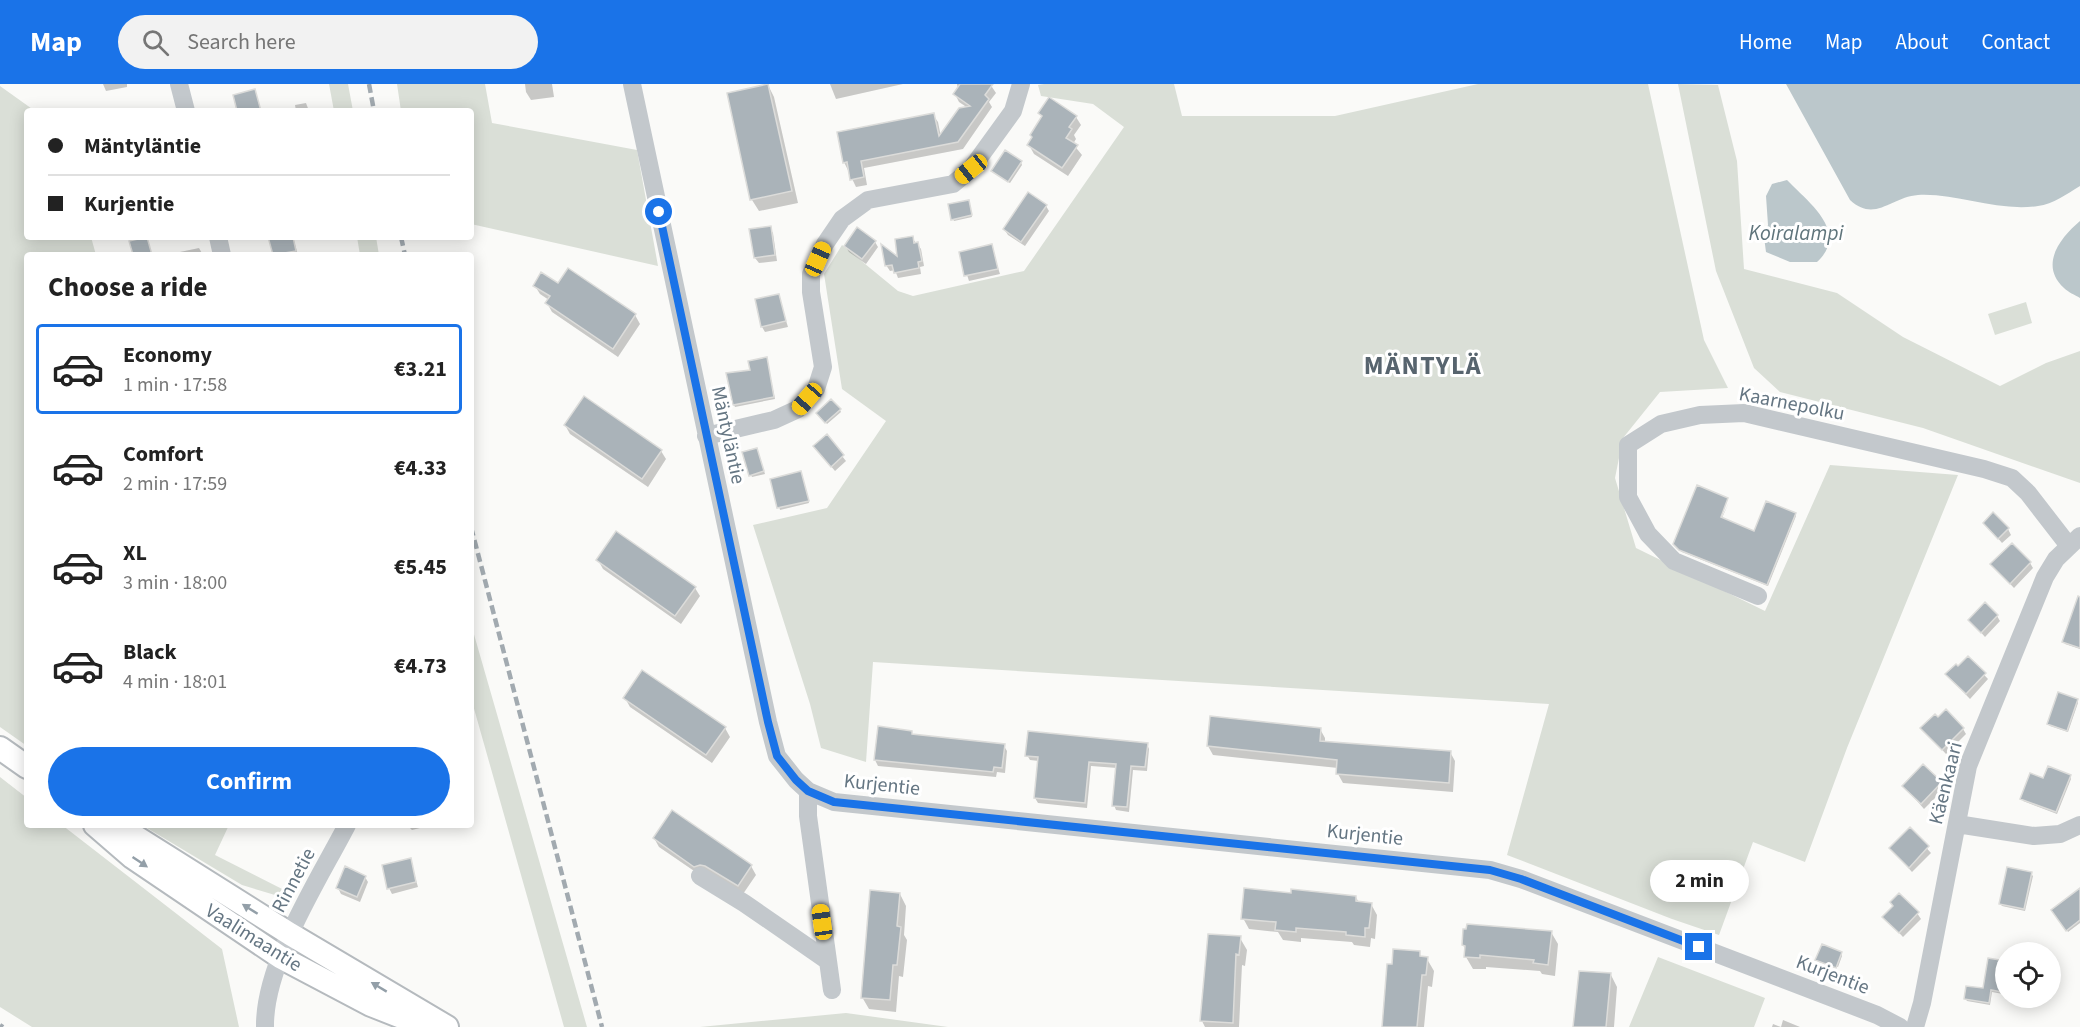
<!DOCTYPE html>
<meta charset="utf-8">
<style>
body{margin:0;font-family:"Source Sans 3",sans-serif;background:#f2f2f2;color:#222;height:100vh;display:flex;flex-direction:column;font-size:22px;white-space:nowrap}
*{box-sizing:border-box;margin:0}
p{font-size:20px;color:#767676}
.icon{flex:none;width:33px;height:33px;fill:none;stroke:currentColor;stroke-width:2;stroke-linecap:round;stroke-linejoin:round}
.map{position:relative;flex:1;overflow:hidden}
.side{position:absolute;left:24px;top:168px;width:450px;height:576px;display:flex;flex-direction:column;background:#fff;border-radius:6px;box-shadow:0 3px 15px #0003}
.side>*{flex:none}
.hud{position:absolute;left:24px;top:24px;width:450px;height:132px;border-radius:6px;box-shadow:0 3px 15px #0003;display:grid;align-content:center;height:132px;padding:0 24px;background:#fff}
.buttons{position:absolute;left:1995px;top:858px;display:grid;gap:12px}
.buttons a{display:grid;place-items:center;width:66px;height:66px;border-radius:50%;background:#fff;box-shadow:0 3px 15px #0003;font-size:30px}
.end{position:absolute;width:27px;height:27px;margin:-14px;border:8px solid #1a73e8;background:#fff;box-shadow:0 0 0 3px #fff}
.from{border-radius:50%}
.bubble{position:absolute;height:42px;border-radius:21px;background:#fff;box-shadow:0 3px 15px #0003;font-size:20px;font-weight:700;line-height:42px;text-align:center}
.car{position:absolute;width:18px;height:36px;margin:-18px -9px;border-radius:8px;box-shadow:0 0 4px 2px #0007;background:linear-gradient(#f5c518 24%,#345 0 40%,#f5c518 0 76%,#345 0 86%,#f5c518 0)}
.hud b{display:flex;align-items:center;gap:21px;height:57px;font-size:22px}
.hud b+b{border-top:2px solid #e0e0e0}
.hud i{width:15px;height:15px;background:#222}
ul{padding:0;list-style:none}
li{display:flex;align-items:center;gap:18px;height:90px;margin:0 12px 9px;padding:0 12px;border:3px solid transparent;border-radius:6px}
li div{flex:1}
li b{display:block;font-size:22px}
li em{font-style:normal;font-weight:700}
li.active{border-color:#1a73e8}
li>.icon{width:54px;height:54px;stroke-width:1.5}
h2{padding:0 24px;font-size:27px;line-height:72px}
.cta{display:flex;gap:12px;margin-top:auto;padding:12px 24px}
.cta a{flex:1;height:69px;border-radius:36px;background:#1a73e8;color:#fff;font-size:24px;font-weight:700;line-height:69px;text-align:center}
header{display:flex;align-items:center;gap:36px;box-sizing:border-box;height:84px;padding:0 30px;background:#1a73e8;color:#fff}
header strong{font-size:28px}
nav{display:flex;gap:33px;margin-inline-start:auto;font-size:21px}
.search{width:420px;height:54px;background:#f2f2f2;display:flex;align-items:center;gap:15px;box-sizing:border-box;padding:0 21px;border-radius:33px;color:#767676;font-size:22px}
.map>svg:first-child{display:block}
.green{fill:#dadfd7}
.water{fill:#bbc7cb}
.shadow{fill:#0003}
.building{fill:#aab3b9;stroke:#dcdcda;stroke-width:1.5}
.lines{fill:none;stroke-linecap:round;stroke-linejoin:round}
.major-casing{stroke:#b5babe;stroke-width:26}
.minor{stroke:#c3c8cc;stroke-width:18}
.major{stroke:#fff;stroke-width:22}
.rail{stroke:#a2aab0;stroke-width:4.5;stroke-dasharray:9 4.5;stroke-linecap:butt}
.oneway{fill:#939fa8}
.route{stroke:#1a73e8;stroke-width:8}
.labels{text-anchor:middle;stroke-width:6;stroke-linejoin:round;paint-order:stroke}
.street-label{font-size:20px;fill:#657683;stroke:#fff}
.water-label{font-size:21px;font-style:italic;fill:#60757c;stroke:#fff}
.district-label{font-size:26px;font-weight:bold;letter-spacing:1.5px;fill:#57646e;stroke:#fff}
</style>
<header>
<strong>Map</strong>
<div class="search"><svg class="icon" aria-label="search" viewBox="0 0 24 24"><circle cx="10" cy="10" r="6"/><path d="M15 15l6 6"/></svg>Search here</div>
<nav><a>Home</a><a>Map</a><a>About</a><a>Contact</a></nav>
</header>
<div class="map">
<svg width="2080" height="943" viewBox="0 0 2080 943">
<rect width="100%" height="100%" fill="#fafaf8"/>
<path class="green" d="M329 0H348L353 27H334Z
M397 0H485L492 39 637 66 658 182 471 140V27H401Z
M1044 0H1174L1182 32H1335L1478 0H1648L1704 256 1728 304 1660 308 1623 354 1615 394 1636 464 1765 527 1830 381 1958 391 1847 664 1805 778 1753 758 1719 851 1672 835 1507 771 1549 620 873 578 866 678 821 664 810 620 753 441 827 424 886 337 842 305 824 190 842 161 898 207 913 212 1024 187 1124 43 1093 20 1041 12 1038 1Z
M1678 0 1718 1 1737 77 1744 185 1837 209 1903 253 2000 302 2046 279 2080 267V399L1923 344 1780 308 1754 284 1716 187Z
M0 2 35 27H27V153H91L96 171H27V662L0 643Z
M357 153H376L379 171H360Z
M2026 218 2032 239 1995 251 1988 230Z
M471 540 587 943H564L471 614Z
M0 693 27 714V741H62L222 865 239 943H32L0 923Z
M142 741H229L215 771 292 810 285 814 242 801Z
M1658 873 1765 914 1754 943H1629Z
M846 929 948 943H700Z"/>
<path class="water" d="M1786 0H2080V102C2067 110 2053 120 2038 122 1997 128 1958 109 1918 111 1891 113 1875 139 1850 116Z
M1787 96C1808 118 1850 148 1817 178H1790L1766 168 1764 153 1768 141 1766 112 1772 100Z
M2080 137V214C2075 211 2068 208 2064 204 2039 181 2060 154 2080 137Z"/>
<path class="shadow" d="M103 0H127V3L106 7Z
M525 0H552L554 13 531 16 526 8Z
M830 0H903L836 15Z
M957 0H990L996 9 989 18 992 23 963 65 864 84 867 101 856 103 844 78 933 31 938 38 941 53 968 24 959 18 955 10 958 5Z
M768 1 774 13 798 119 759 127 752 116Z
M306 19 309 27H296L295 21Z
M1040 29 1076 33 1081 41 1074 51 1076 55 1073 60 1082 71 1068 92 1034 70 1029 61 1043 33Z
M1021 78 1022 81 1010 99 994 89Z
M969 120 972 133 954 137 953 135Z
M1046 122 1049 127 1025 162 1008 151 1004 145Z
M770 144 773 149 777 177 759 179 755 174Z
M270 153H293L298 171H275Z
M912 154 921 165 924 182 920 183 921 190 898 194 895 186 890 187 886 181 900 175Z
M875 158 878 163 866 180 849 168 845 162Z
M991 162 1000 190 969 197 960 169Z
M199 164 203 171H176L175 169Z
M569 186 635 231 640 240 618 273 552 228 547 219 549 216 540 210 535 202 559 201Z
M778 211 788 243 765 248 762 243 757 216Z
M767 277 775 315 735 323 734 321 752 287Z
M840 326 841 328 827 340 819 331Z
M565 341 661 367 666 375 648 403 570 350Z
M826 352 846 377 835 387 818 367Z
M758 368 765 390 752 393 751 391Z
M802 391 809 419 780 426 772 396Z
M1729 418 1721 435 1755 449 1795 430 1796 432 1768 502 1682 468 1676 463 1716 440 1719 441Z
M1985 439 2008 445 2011 451 2002 459Z
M598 476 695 504 700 512 681 540 603 485Z
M2030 479 2033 484 2014 504 1992 481Z
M1997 532 2000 537 1985 553 1970 536Z
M2080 533V565L2065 560 2064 558Z
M1968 574 1988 595 1970 615 1947 591 1958 584Z
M625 614 725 644 730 653 712 679 630 623Z
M2077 616 2078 619 2068 648 2050 642 2048 640Z
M1922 644 1963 645 1966 650 1946 670Z
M1320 645 1325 654V659L1450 668 1455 677 1453 708 1343 699 1338 690V684L1213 671 1208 662Z
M911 648 913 652 1004 662 1007 667 1005 689 997 688 996 693 878 682 875 676Z
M1147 660 1149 665 1147 687 1133 686 1129 728 1116 726 1114 721 1117 684 1091 682 1087 724 1038 719 1035 714 1039 677 1030 676 1027 671Z
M2070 692 2071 695 2057 730 2023 717 2022 714 2044 696Z
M1940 699 1944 705 1924 725 1904 702Z
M407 741H428V742L412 746Z
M1910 746 1931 769 1912 788 1891 765Z
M654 754 751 782 756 791 743 810 700 791 659 763Z
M410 776 418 803 392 810 389 804Z
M2031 790 2033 792 2025 827 2002 822 2000 819Z
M365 793 368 798 360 818 341 810 338 804Z
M2080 806V839L2068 848 2053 826Z
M900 810 906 822 904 851 907 856 903 893 899 892 896 928 869 925 862 913Z
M1292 811 1356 813 1359 819 1371 820 1377 831 1375 855 1371 854 1370 863 1354 861 1352 858 1301 854V858L1283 856 1278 848 1249 845 1243 834Z
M1894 823 1917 829 1921 835 1903 853 1884 833Z
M1551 848 1558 860 1555 892 1542 890 1540 887 1486 883V885H1473L1466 873V866L1463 861Z
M1240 854 1247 866 1245 882 1242 881 1239 943H1205L1202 937Z
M1419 869 1422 874 1427 875 1434 887 1432 903 1428 902 1424 943H1383Z
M1841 869 1842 872 1838 883 1817 875Z
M2006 878 2003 910 1992 908 1990 921 1967 917 1965 914 1984 906Z
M1611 891 1617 903 1614 943H1575Z
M1783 936 1800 943H1772L1773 940 1781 943Z"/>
<path class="building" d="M768 0 792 107 750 116 727 9Z
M960 0H993L985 11 989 15 958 58 861 77 864 93 850 96 847 78 843 79 837 48 934 29 939 52 959 24 970 22 953 10Z
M255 5 261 27H237L233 11Z
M1049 13 1077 32 1069 43 1072 45 1066 54 1078 61 1062 84 1027 61 1032 53 1030 51 1042 32 1038 29Z
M1005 66 1022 77 1008 98 991 87Z
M1028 108 1047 121 1021 158 1003 145Z
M969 116 972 131 951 136 948 120Z
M771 142 775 171 754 174 749 145Z
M857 143 876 157 862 175 844 162Z
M913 152 914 159 918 158 922 177 918 178 919 184 894 189 892 181 885 182 881 160 897 172 895 155Z
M147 153 152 171H133L129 157Z
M268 153H293L296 167 273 171Z
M992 160 998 185 964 192 959 168Z
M568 184 636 230 613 265 545 219 550 212 533 202 541 188 558 199Z
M779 210 786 237 761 243 755 215Z
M767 273 774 313 733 321 726 289 750 286 748 277Z
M584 312 662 366 642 395 564 341Z
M831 315 841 325 825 339 816 329Z
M827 350 844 371 831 383 813 362Z
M757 364 764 387 749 392 742 368Z
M801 387 809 417 777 424 770 395Z
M1697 401 1728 414 1721 433 1754 447 1766 417 1796 429 1767 501 1679 466 1673 460Z
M1993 428 2009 444 1998 455 1983 439Z
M616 447 696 503 675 532 596 476Z
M2012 459 2031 478 2010 500 1990 480Z
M2078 512 2080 513V564L2062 558Z
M1985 518 1998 531 1981 549 1968 536Z
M1968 572 1986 589 1966 610 1945 590 1956 580 1958 582Z
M642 586 726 643 706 671 623 614Z
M2058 608 2078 615 2067 647 2047 640Z
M1946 625 1964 644 1942 666 1920 644 1935 630 1938 633Z
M1210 632 1321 644 1320 657 1451 667 1449 699 1336 690 1337 676 1207 662Z
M878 642 912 647V650L1005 660 1002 684 994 683 993 688 874 676Z
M1028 647 1148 659 1145 683 1131 682 1127 723 1112 722 1116 680 1089 678 1085 719 1034 714 1038 673 1025 672Z
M1923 680 1942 698 1921 720 1902 702Z
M2048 682 2071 691 2056 728 2020 715 2030 689 2043 694Z
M672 726 752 781 738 802 705 782 700 781 694 783 653 754Z
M1910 743 1929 762 1909 784 1889 764Z
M411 774 416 798 387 805 382 781Z
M345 782 366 792 357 813 336 804Z
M2007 783 2032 788 2024 825 1999 820Z
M1244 804 1291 809V805L1356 812V817L1372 819 1369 844H1365V853L1346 851V848L1296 844V848L1275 846 1276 838 1241 835Z
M2080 804V836L2066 847 2051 826Z
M870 806 900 809 897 842 901 843 897 881H893L890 916 861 914Z
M1899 809 1919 828 1899 849 1882 833 1893 822 1890 818Z
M1467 840 1552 847 1548 881 1533 879 1534 876 1480 871V874L1464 873 1465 862 1462 861 1463 845H1466Z
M1208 850 1241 852 1239 871 1236 870 1233 939 1200 937Z
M1822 860 1842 868 1836 884 1815 876Z
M1393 865 1420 867V872L1428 873 1426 891H1422L1417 943H1382L1387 880H1392Z
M1988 874 2006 877 2002 908 1991 906 1989 919 1964 915 1966 902 1983 904Z
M1579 887 1611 889 1606 943H1573Z"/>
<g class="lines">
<g class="major-casing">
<path id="major" d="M0 664 27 683
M95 741 132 773 280 873 371 921 427 943
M117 741 290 850 447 943"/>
</g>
<path class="minor" d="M179 0 186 27
M632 0 768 638 777 672 796 696 808 707 834 718 1490 786 1521 795 1877 931 1900 943
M218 153 222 171
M706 352 774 336 798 325 816 305 823 283 811 208V190L825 160 842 135 868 116 953 100 971 85 1013 27 1021 0
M1758 512 1674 477 1648 450 1628 413V361L1661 340 1700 331 1744 329 1984 385 2012 394 2028 409 2069 462
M808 707V732L832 906
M1957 740 2034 752 2060 750 2080 741
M700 792 744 819 828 877
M265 943C264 880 318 797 347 741
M1915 943 1922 919 1968 682 2045 493 2056 475 2080 452"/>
<use href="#major" class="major"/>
<path class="rail" d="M369 0 374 27
M401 153 405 171
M471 443 602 943
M0 941 3 943"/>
</g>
<defs><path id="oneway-solid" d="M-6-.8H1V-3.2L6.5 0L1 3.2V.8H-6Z" transform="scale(1.5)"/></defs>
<g class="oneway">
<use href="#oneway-solid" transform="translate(140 778) rotate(34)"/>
<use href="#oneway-solid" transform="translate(250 825) rotate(-148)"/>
<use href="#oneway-solid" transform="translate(379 903) rotate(-149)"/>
</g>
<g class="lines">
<path class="route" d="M659 128 768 638 777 672 796 696 808 707 834 718 1490 786 1521 795 1699 863"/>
</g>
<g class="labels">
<g class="street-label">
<text transform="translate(1792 319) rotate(11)" y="7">Kaarnepolku</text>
<text transform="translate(729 351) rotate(78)" y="7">Mäntyläntie</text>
<text transform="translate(1945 699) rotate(-76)" y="7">Käenkaari</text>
<text transform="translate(882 700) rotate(6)" y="7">Kurjentie</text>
<text transform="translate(1365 750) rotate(6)" y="7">Kurjentie</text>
<text transform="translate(293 796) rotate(-62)" y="7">Rinnetie</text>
<text transform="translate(254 853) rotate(32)" y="7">Vaalimaantie</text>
<text transform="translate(1833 890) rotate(21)" y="7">Kurjentie</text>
</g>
<g class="water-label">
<text x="1796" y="156">Koiralampi</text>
</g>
<g class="district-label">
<text x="1423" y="290">MÄNTYLÄ</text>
</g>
</g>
</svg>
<div class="buttons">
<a><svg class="icon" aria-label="locate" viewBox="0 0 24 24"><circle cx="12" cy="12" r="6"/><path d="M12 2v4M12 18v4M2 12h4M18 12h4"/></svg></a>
</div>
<i class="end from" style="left:659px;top:128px"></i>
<i class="end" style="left:1699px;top:863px"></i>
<div class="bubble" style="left:1650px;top:776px;width:99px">2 min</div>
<i class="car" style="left:971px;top:85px;rotate:231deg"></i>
<i class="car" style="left:818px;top:175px;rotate:24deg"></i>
<i class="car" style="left:807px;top:315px;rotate:221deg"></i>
<i class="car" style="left:822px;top:838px;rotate:352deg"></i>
<div class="hud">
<b><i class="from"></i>Mäntyläntie</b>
<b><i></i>Kurjentie</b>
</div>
<section class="side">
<h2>Choose a ride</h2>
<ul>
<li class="active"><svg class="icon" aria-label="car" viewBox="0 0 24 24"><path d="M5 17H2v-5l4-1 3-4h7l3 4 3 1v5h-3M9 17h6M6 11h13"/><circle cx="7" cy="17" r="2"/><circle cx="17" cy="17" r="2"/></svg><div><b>Economy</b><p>1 min · 17:58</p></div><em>€3.21</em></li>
<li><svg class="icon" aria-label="car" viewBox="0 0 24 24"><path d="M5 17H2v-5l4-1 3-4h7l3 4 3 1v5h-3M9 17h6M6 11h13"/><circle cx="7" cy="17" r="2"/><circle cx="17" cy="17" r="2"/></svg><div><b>Comfort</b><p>2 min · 17:59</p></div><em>€4.33</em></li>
<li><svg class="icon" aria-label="car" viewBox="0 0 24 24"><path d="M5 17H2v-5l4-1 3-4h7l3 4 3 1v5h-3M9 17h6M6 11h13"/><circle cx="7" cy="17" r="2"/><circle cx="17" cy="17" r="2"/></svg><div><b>XL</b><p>3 min · 18:00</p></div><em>€5.45</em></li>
<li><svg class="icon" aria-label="car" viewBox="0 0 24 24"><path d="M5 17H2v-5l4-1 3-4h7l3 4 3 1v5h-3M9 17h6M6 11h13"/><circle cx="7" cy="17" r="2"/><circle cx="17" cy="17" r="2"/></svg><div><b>Black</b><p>4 min · 18:01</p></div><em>€4.73</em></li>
</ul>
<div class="cta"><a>Confirm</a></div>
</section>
</div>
